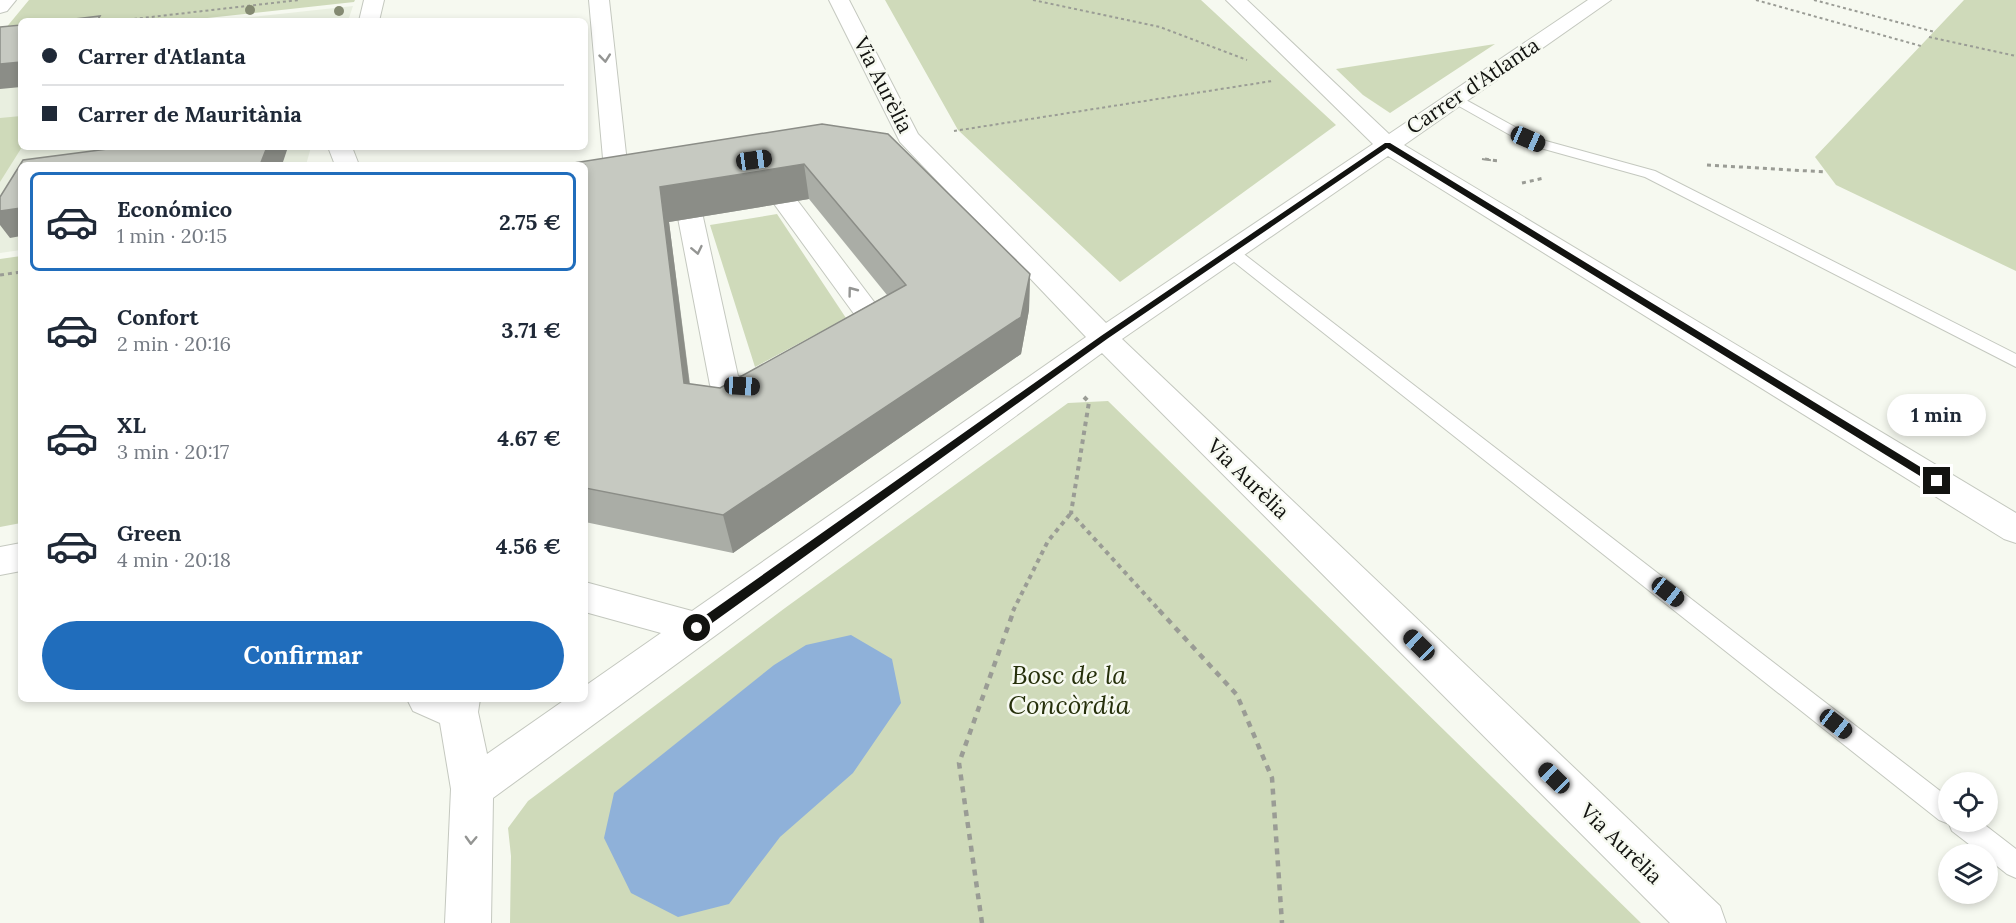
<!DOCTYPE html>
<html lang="es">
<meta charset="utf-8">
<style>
body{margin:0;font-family:Lora,serif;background:#f6f6f7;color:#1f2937;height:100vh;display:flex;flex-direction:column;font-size:22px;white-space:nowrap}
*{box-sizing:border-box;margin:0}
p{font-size:20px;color:#747a83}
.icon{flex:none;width:33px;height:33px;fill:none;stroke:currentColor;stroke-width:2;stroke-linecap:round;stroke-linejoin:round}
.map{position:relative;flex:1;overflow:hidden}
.panel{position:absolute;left:18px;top:162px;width:570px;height:540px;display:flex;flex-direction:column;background:#fff;border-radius:9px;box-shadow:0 3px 9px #0003}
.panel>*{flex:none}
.hud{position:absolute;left:18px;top:18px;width:570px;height:132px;border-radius:9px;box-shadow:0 3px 9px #0003;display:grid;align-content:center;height:132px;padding:0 24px;background:#fff}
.fabs{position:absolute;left:1938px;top:772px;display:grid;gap:12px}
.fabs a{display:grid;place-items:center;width:60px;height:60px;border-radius:50%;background:#fff;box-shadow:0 3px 9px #0003;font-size:30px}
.end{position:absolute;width:27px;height:27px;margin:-14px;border:8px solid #121310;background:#fff;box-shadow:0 0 0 3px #fff}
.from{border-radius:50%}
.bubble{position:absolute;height:42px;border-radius:21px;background:#fff;box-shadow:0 3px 9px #0003;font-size:20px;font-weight:700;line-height:42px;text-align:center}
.car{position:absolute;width:18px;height:36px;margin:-18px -9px;border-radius:8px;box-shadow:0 0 4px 2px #0007;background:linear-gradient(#222 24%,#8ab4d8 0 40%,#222 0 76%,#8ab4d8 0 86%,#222 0)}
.hud b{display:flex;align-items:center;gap:21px;height:57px;font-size:22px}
.hud b+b{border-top:2px solid #e0e1e3}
.hud i{width:15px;height:15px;background:#1f2937}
ul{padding:10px 0 0;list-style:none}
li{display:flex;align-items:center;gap:18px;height:99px;margin:0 12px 9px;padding:0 12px;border:3px solid transparent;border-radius:9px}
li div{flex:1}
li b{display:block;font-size:22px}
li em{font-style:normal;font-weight:700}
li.selected{border-color:#206dbc}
li>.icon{width:54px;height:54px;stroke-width:1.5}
.button{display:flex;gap:12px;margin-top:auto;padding:12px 24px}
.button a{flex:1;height:69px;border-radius:36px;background:#206dbc;color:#fff;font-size:24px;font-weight:700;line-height:69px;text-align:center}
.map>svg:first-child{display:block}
.built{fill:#e9efe0}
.green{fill:#cfdaba}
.water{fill:#8fb1d9}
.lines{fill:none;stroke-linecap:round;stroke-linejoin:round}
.service-casing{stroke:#c4c8bf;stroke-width:2}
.minor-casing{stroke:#c4c8bf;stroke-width:2}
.path-far3{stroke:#9a9c95;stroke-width:2;stroke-dasharray:3 3;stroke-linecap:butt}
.path-far2{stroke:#9a9c95;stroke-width:3;stroke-dasharray:4 4;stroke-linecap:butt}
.path-far1{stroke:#9a9c95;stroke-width:4;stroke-dasharray:4.5 4.5;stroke-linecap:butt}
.path{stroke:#9a9c95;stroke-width:4.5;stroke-dasharray:6 6;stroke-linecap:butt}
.service{fill:#fff;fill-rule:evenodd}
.minor{fill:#fff;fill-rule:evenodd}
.tree{fill:#848a72}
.wall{fill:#aaada6;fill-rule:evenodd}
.shaded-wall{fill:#8b8d87}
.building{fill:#c6c9c1;stroke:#8b8d87;stroke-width:1.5;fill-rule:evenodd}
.oneway{stroke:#949593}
.route{fill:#121310}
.labels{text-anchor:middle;stroke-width:5;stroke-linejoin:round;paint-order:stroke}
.street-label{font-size:21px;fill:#121310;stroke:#f6f9f0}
.near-park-label{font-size:26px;font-style:italic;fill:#26300b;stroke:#f6f9f0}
</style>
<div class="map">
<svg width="2016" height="923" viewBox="0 0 2016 923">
<rect width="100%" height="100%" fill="#f6f9f0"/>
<path class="built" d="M353 6 348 21H214Z
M21 42V147H311L306 165H21V250L0 253V45Z"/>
<path class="green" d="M29 0H355L354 2 180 21H21V38L0 35Z
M885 0H1201L1336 125 1120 282 958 130Z
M1964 0H2016V271L1836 185 1815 157Z
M1495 44 1390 113 1363 95 1336 69Z
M21 116 22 147 0 182V118Z
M777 214 846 318 755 367 710 225Z
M21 256V523L0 527V259Z
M1108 401 1641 923H510L511 856 508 828 528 801 785 608 1068 403Z"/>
<path class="water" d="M851 635 892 659 901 703 853 773 780 837 729 904 678 917 631 893 604 838 614 793 774 665 806 645Z"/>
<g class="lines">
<g class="service-casing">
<path id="service" d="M1455 94 1535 138 1655 171 2016 354V367L1645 177 1526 144 1450 101 1448 98Z
M1230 246 1236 248 1948 797V822H1981L2016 849V878L2007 874 1988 859V855H1983L1952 831 1949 824 1939 820 1224 254 1222 251Z"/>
</g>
<g class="minor-casing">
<path id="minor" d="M0 0H16L7 11 0 13Z
M364 0H384L379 21H359Z
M589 0H609L629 181 626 186 617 188 608 186 605 181Z
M829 0H849L918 134 1106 323 1373 144 1226 0H1247L1389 134 1588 0H1611L1404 145 2016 513V543L2004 539 1388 156 1122 339 1720 906 1726 923H1670L1102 353 493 798 491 923H445L451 789 440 723 413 711 407 699H480L478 712 487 754 566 699H585V686L661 633 585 612V582L692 611 1086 337 900 142Z
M328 147H352L359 165H335Z
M760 161 769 163 884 315 888 321C879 336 856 345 840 340L835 334 840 328 857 318 748 168 751 163Z
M682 169 691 171 694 176 738 376C753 377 764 370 779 374L783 381C769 403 736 398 714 392L710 385 670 176 673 171Z
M21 543V571L0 575V547Z"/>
</g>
<path class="path-far3" d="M1033 0 1160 27 1247 60
M1756 0 1921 46
M1814 0 1935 32
M116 21 299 0
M1929 37 2016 56
M954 131 1272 81
M1482 159 1497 161"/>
<path class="path-far2" d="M1485 159 1498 161
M1707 165 1826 172
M1522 183 1544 178
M0 275 21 272"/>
<path class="path-far1" d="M1084 397 1089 402 1071 513 1160 611
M1013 611 1048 541 1071 513"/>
<path class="path" d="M1159 610 1237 695 1272 778 1282 923
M982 923 959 763 1014 610"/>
<use href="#service" class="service"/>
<use href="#minor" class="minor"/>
</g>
<g class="tree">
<circle cx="250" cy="10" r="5"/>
<circle cx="339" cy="11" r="5"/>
</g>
<path class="wall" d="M822 124 1030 274 1029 310 1021 354 733 553 585 522V165ZM809 199 887 295 720 388 690 384 669 222Z"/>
<path class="shaded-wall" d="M21 62V87L0 89V64Z
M267 147H288L282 165H260Z
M804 164 809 199 669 222 694 420 684 383 660 187Z
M21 208V236L10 238 0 225V211Z
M1030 274 1029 310 1021 354 733 553 723 515Z"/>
<path class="building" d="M100 16 97 21H58Z
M21 25V62L0 64V27Z
M822 124 888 134 1030 274 1021 317 723 515 585 488V165H561ZM804 164 906 285 720 388 684 383 660 187Z
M123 147H267L260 165H21V208L0 211V197L23 160Z"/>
<defs><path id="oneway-chevron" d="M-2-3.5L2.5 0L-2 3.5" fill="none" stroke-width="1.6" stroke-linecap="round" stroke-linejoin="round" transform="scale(1.5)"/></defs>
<g class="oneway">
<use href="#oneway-chevron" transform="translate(605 58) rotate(84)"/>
<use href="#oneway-chevron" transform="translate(697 250) rotate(78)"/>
<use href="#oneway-chevron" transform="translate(852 291) rotate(-127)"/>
<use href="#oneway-chevron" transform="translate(471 840) rotate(92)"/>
</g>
<path class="route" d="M1385 143H1390L1940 479V484H1933L1387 148 1107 339 701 631H693V624L1101 336Z"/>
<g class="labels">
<g class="street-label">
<text transform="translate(883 85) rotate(63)" y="7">Via Aurèlia</text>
<text transform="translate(1473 86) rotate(-34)" y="7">Carrer d'Atlanta</text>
<text transform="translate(1248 479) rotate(44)" y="7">Via Aurèlia</text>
<text transform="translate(1621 844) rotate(44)" y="7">Via Aurèlia</text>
</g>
<g class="near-park-label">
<text x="1069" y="684">Bosc de la<tspan x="1069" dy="30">Concòrdia</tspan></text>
</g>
</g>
</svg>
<div class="fabs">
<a><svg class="icon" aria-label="locate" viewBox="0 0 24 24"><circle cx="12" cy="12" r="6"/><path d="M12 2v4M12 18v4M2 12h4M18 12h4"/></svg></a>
<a><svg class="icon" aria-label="layers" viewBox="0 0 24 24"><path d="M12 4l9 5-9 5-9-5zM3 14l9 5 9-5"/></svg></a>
</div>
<i class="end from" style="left:697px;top:628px"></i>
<i class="end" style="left:1937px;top:481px"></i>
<div class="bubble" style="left:1887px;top:394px;width:99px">1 min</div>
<i class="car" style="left:1528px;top:139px;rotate:114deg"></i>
<i class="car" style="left:754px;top:160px;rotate:82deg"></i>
<i class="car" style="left:742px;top:386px;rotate:93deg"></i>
<i class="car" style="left:1668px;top:592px;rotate:128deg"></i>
<i class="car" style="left:1419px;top:645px;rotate:314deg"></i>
<i class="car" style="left:1836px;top:724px;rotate:128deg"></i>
<i class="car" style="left:1554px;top:778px;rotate:314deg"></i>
<div class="hud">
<b><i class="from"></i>Carrer d'Atlanta</b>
<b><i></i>Carrer de Mauritània</b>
</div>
<section class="panel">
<ul>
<li class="selected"><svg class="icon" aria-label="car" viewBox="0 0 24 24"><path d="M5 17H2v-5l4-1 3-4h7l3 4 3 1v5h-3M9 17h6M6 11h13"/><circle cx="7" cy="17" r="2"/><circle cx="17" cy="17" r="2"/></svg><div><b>Económico</b><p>1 min · 20:15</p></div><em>2.75 €</em></li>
<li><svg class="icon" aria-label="car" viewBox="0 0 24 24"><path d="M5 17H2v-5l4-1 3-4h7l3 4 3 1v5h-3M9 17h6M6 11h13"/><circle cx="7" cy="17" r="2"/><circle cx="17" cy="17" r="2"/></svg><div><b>Confort</b><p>2 min · 20:16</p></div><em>3.71 €</em></li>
<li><svg class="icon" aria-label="car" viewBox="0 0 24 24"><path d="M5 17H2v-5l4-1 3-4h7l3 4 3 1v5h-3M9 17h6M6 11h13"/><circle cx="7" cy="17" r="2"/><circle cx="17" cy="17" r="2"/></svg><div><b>XL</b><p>3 min · 20:17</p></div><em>4.67 €</em></li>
<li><svg class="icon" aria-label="car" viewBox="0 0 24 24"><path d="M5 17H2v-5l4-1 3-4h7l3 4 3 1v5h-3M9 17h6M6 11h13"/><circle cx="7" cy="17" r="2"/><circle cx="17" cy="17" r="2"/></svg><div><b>Green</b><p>4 min · 20:18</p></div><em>4.56 €</em></li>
</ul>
<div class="button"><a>Confirmar</a></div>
</section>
</div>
